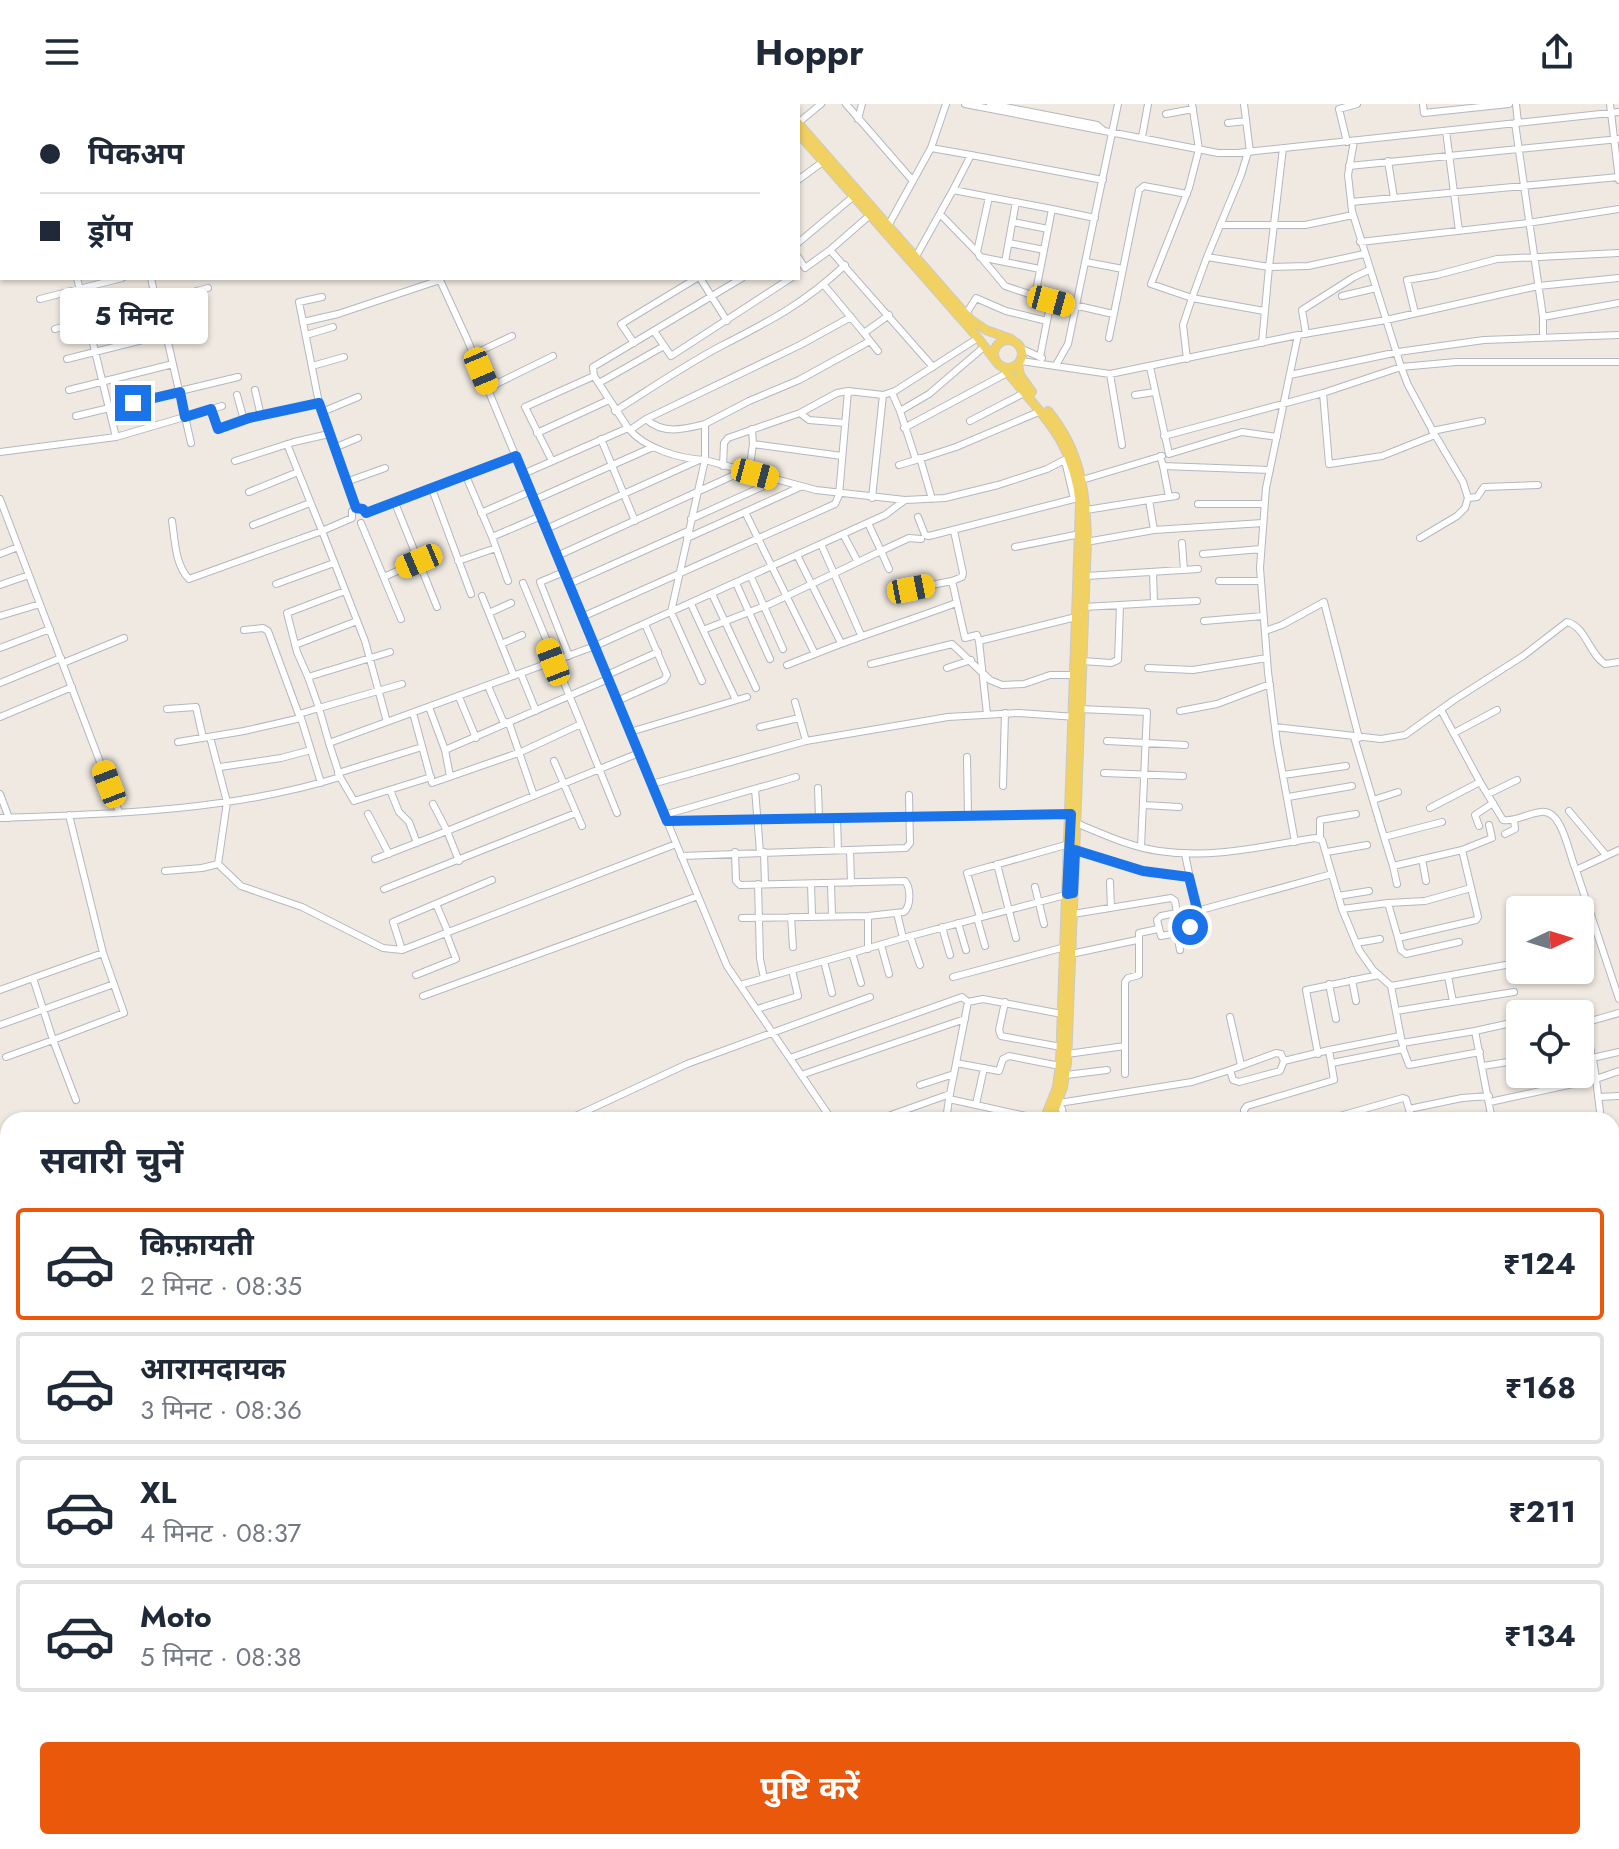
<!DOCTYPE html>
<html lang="hi">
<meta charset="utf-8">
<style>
body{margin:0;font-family:Jost,"Noto Sans Devanagari",sans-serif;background:#f2f2f3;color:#1f2937;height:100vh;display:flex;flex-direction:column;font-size:30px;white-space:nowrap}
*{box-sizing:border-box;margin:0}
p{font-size:26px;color:#747a83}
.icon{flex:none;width:44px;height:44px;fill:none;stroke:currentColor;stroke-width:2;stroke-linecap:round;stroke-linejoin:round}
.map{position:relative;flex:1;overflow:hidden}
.sheet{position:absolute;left:0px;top:1008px;width:1620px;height:738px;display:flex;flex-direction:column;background:#fff;border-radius:24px 24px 0 0;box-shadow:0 2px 6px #0004}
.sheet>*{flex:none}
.hud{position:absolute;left:0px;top:0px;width:800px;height:176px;box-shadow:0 2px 6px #0004;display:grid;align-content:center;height:176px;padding:0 40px;background:#fff}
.needle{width:52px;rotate:86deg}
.controls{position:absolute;left:1506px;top:792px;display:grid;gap:16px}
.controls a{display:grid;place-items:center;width:88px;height:88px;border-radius:8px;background:#fff;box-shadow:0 2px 6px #0004;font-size:40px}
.end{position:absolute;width:36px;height:36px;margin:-18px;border:10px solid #1a73e8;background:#fff;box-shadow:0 0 0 4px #fff}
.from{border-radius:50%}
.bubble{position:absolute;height:56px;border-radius:8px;background:#fff;box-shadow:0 2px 6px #0004;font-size:26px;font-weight:700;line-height:56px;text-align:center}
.car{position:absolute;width:24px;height:48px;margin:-24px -12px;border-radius:10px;box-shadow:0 0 6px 2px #0007;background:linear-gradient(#f5c518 24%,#345 0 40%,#f5c518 0 76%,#345 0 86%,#f5c518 0)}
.hud b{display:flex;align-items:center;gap:28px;height:76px;font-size:30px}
.hud b+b{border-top:2px solid #e0e1e3}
.hud i{width:20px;height:20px;background:#1f2937}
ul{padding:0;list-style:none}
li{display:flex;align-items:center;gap:24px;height:112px;margin:0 16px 12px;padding:0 24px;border:4px solid #e0e1e3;border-radius:8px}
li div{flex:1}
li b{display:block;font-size:30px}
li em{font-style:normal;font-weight:700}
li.active{border-color:#ea580c}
li>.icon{width:72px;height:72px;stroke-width:1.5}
h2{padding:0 40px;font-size:36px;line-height:96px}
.button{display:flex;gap:16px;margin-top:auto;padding:16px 40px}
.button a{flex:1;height:92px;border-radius:8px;background:#ea580c;color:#fff;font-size:32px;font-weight:700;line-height:92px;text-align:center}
header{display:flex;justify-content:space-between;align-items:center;height:104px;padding:0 40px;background:#fff;font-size:36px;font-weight:700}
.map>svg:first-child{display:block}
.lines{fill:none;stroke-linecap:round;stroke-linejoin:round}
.minor-casing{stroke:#b4b7c1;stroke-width:8}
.major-casing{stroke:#c9c9c9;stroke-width:10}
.minor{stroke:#fff;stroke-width:6}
.major{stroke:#f2d163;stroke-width:8}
.route{stroke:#1a73e8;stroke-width:10}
</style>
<header><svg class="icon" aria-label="menu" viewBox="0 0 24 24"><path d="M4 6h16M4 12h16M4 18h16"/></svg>Hoppr<svg class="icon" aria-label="share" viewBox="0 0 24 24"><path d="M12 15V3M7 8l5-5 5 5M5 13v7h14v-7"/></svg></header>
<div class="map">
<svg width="1619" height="1745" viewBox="0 0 1619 1745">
<rect width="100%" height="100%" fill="#efe9e1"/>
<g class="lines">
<g class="minor-casing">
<path id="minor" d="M134 0V2
M162 0V2
M197 0V2
M229 0 230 2
M256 0 257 2
M309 0 310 2
M353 0 354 2
M522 0 524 2
M846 0 913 77
M946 0 931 44 971 51 953 86 1052 105
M965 0 1218 49H1237L1619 8
M990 0 1097 21 1103 26
M1244 0 1250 48
M1423 0 1424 9 1509 0
M1516 0 1518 19
M1610 0 1619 76
M280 2 285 0
M513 2 516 0
M677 2 680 0
M729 2 732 0
M1166 10 1193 5
M858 15 862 0
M798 19 821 0
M1228 19 1246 17
M1515 19 1543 213
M1446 27 1459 127
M1142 33 1148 0
M1354 37 1348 71 1352 107 1401 263 1456 258H1619
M1347 38 1339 5 1357 0
M1283 44 1269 163 1308 162 1364 150
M1248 48 1241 71 1207 153 1269 163 1262 239
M971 51 1103 76
M1388 57 1394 94
M1349 62 1619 35
M798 76 824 57
M1351 98 1619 73
M940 110 977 148 989 93
M870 111 830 146 933 263
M1095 114 1052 105 1035 192 1113 210
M1013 118 1048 125
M1220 121H1305L1353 111
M888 122 931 44
M1360 138 1528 119 1619 105
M798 139 854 92
M1009 139 1044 146
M979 151 1005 182 1035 192
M798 153 805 164 830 146
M980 153 1005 158 1016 98
M1207 153 1192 194 1264 207
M914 156 953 86
M1005 158 1040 165
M1086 158 1123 165
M77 174 116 333
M439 174 467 235 727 862 832 1016
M700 174 727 217
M742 174 593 263 594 272 628 324C644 344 679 355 705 356V320L749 297 799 276 870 237 864 229 889 211
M824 181 864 229
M1342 192 1376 184
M40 195 122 174
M156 198 208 184
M1415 209 1407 176 1437 171 1497 155 1619 149
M966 210 976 194 1006 207 1047 217
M303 218 338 210 440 176
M55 225 156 198 151 174
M654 227 671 252 791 174
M166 230 202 221
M1306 230 1302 206 1354 173 1369 166
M306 231 333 223
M1543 233V213L1619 199
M1109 234 1139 86 1144 82 1187 90
M870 237 878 247
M634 239 621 220 697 174
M1022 245 1042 254
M474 250 512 232
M1040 253 1051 197
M67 255 166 230 191 339
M1187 255 1183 221 1192 194 1151 180 1189 84 1199 45 1192 0
M1021 257 1110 270 1298 231
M1056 261 1068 240 1118 0
M312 262 344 253
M1150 263 1169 350 1242 328 1277 333
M1110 270 1122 341
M1290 271 1398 248 1484 236 1619 231
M599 279 664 242
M488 284 553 252
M69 286 173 260
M255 286 261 312
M892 289 900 307 929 290 985 242
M1323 289 1329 360 1382 352 1435 331
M237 291 244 316
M1135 291 1155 288
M319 299 299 198 322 193
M211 305 218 325 249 314 319 299 356 404
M615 307C650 285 685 261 721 242 770 217 805 199 845 161
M900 307 916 356 956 343 1041 307
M322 308 358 293
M800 309 809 316 845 319
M76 312 238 273
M646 315 800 241 851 213
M970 317 1026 288
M904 324 1007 269
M630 326 646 315C663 331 685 325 705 320
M1432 327 1482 317
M537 329 609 296
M1164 332 1323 289 1401 263 1408 281 1435 331 1463 378 1468 394 1465 404 1457 412 1420 434
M601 335 635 417
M287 340 322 427 352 414V407L361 404 366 409 516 352
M753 340 842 352
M334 344 358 334
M0 348 116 333 222 302
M1160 352 1163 362 1270 366
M920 354 932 395
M235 357 294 338 329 330
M552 357 525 303 594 272
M899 361 916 356
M723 362 724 339 728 334 800 309 837 289 848 287 883 291
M1163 362 1169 393
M749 369 753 340 752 325
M523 370 628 324
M466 372 492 433 541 412
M1082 376 1162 352
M346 378 385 364
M432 385 471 490
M249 388 298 368
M1176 392 1149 396 1154 426 1263 419
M872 394 883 291 895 287 978 234
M1468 394 1477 393 1484 383 1538 381
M0 395 119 708
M534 396 653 343
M395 399 437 503
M1198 400H1264
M1086 406 1149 396
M745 408 800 383
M481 409 531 387
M918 413 925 431 929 432 1074 395 1065 357
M691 415 766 381 772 375
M172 417C175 436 175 461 189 475L322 427 365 537 387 618
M361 419 401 515
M253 421 310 399
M546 425 699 356
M954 427 963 469 962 473 952 477 965 534 977 531 979 537 1084 511
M843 430 858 458
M492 433 508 477
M687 434 745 408 815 550C861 531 909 517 956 499
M1086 438 1154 426
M1182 439 1184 466
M821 440 861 531
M1015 443 1080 430
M0 450 18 443
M1203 450 1261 445
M797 451 841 539
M557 452 743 367
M458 457 496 444
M889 465 881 447 909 434 921 435
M564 468 540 478 569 552
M1153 468 1154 499 1197 497
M1086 472 1198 465
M384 473 419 457
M751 473 783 545
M1219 477H1260
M523 479 581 620
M736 479 770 555
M276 480 334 459
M569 480 688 427
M0 481 29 471
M911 485 952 477
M712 490 756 584
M482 492 514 572
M691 500 703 526
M1084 503 1154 499
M489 509 511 499
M0 512 40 500
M582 513 835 400 839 391 848 287
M1204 517 1263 512
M244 526 263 524 268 527 299 611
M1265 527 1282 521 1324 498 1359 634
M979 537 987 610
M501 540 522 531
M295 541 357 517
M0 544 50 525
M1082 557 1111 559 1118 556 1120 501
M63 559 124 534
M871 560 952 540 990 576 1002 581 1024 580 1050 571H1074
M787 561 815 550
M947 564 971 556
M1148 564 1193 566 1267 554
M521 570 536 607
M607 571 658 548
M308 573 297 548 287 509 345 487
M702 577 671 508 705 356 816 386 905 396
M0 579 61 554
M488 582 503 617 509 619 534 692
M459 593 476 634
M736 596 703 526 770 500 881 447 868 419
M617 597 664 576 667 571 645 520
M795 598 806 637
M429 603 445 646
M167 605 196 603 203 634
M1080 605 1147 608 1141 743
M1180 607 1217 600 1270 580
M413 609 432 679 521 648 581 620 617 709
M299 610 319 604 308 573 390 548
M0 613 72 583
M760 623 799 614
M1275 623 1381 635 1405 631 1454 596 1523 552 1567 518C1586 523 1589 550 1605 560L1619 558
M630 628 747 593
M1454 629 1497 606
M1354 633 1384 733 1442 718
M1107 637 1185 641
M178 638 244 627 301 614 321 679
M329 639 319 604 402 580
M967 653 968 710
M554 657 582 722
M220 663 281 654 311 646
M338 669 422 643
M1104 669 1183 672
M1283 671 1346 662
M450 672 445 646 608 575
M340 673 354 697 431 673
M1480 678 1503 716C1516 718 1528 709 1541 708 1563 705 1569 752 1576 766
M652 680 806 637 948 613 1019 609 1076 613
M1003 682 1005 609
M818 684 819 714
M755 685 760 748
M390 686 399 708 409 718 417 739
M0 690 9 714
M1488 690 1517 676
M1288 693 1352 682
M1373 696 1398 688
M433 700 447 727 639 649
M1144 701 1179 703
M1430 704 1480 678 1441 606
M1569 707 1606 751
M368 710 389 750
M664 711 796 673
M0 714C113 710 231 707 340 673L329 639 595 542 885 411 905 396 945 394 998 381 1047 365 1072 352
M837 714 838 746
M667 717 1071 710
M1076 719C1103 730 1130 743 1159 747 1213 755 1263 742 1315 734L1322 736 1342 805 1359 846 1373 866 1391 882 1402 939 1475 927 1492 1016
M1479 722 1475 711 1493 699
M1505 730 1515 725 1514 716
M1320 735V716L1356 710
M1295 738 1277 639 1268 568 1260 464 1266 384 1298 231 1386 216 1538 182 1619 174
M850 746 851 779
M1075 746 1143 767 1189 773
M1462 746 1492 734 1489 721
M1619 746 1576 766 1619 895
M735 748 736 777 740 781 905 777C911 784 911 802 904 808L868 812 742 814
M764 748 765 780
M1327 748 1367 741
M681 752 906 744 910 739 909 691
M375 755 447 727 459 757
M1422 755 1426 777
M218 760 241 782 302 803 383 844 402 846
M997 760 1016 834
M1393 762 1397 780
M165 767 202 764 218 760 227 698 210 633
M492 776 393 818 402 846 676 740
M1110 778 1111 804
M758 780 760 855 764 874
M811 780 812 812
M831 780 832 812
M1035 783 1044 820
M384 785 576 709
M1338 792 1369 787
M1388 799 1425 797 1471 784
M436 800 448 828
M1342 805 1388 799 1398 834 1476 816 1478 813 1462 746 1393 762 1384 733
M1177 809 1161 812 1157 816 1161 832 1177 829
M1073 810 1171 794 1175 797 1177 809 1197 807 1332 770
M868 812V845
M791 813 793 843
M980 813 967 769 1069 740
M977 814 985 842
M958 819 966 846
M942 823 950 851
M910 832 920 861
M903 834 1069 790
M1398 834 1401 846 1406 850 1459 838
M1356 839 1380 835
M881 841 889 870
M1180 846 1177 829 1199 817 1185 750
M852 849 903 834 897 809
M1071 850 1137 836
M824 857 852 849 861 879
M792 866 824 857 832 889
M416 871 456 855 446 829
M1448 872 1453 898
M953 873 1065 843
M33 874 103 849
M1352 876 1356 897
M1329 880 1336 915
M740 881 792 866 798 892 757 905
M1391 882 1511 860
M0 886 33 874 53 936 124 909 103 849 69 711
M423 892 698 792
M1005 898 999 926 1001 932 1061 943
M1396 907 1514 888
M1230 913 1241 961
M1580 920 1619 909
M0 921 114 880
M1475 927 1520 917
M1403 945 1409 961 1480 948
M1580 949 1591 947 1585 919
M1067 950 1125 942
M1318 950 1306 886 1379 871
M6 953 53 936 76 996
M790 954 962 893 968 898
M1592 954 1619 948
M956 959 999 967 1003 955 1009 952 1060 962
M1332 959 1403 945V942
M1483 962 1520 956
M1230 966 1276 949 1281 950 1284 957
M1125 970V878L1128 874 1139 871V829L1158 825
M801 971 965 915
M1066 971 1107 966
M920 981 954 970
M1598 993 1619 992
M1056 998 1062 1005 1064 1016
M1490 998 1596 975 1593 955
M1059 999 1192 978 1230 966 1233 976 1239 978 1280 967 1284 957 1329 946
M976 1000 984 964
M1409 1005 1462 994 1489 992
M567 1016 687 960 870 893
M877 1016 950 990
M946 1016 949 995
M1044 1016 949 995 968 898 983 895 1062 910
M1194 1016 1212 1012
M1245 1016 1244 1006 1247 1002 1334 976 1329 946 1400 932
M1326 1016 1403 994 1406 995 1412 1016
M1601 1016 1596 975 1619 967
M1612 1030 1619 1029
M1612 1089 1619 1088
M1612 1148 1619 1147
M1612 1182 1619 1187
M0 1337 8 1333
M0 1436 8 1435
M0 1476 8 1474
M0 1588 8 1605
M1612 1647 1619 1660
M56 1738 58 1745
M1325 1738 1327 1745
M1435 1738 1437 1745
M1258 1741 1269 1738
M190 1745 212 1738
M661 1745V1738
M692 1745V1738
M723 1745 724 1738
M813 1745 814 1738
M850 1745 851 1738
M879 1745 880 1738
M908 1745 909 1738
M939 1745 940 1738
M1372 1745 1401 1738
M1478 1745 1520 1740"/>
</g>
<g class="major-casing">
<path id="major" d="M773 0 774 2
M781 0 783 2
M798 19 970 215 986 226 1011 235
M798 29 978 234 998 260
M994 250a14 14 0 1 1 28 0a14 14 0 1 1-28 0Z
M1018 261 1020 271 1032 288
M1003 263C1041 311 1073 334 1080 400L1060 960 1057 983 1044 1016
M1048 307C1081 346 1086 389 1087 437L1067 959 1063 983 1051 1016
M1612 1542 1619 1543
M756 1745 759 1738
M764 1745 767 1738"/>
</g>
<use href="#minor" class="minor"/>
<use href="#major" class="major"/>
</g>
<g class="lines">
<path class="route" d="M133 299 180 288 185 313 211 305 218 325 249 314 319 299 356 404 363 405 366 409 516 352 667 717 1071 710 1067 790 1073 789 1075 746 1143 767 1189 773 1199 813 1198 819 1190 823"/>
</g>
</svg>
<div class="controls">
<a><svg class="needle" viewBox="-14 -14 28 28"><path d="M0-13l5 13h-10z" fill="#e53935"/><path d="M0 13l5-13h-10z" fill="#747a83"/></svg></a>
<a><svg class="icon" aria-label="locate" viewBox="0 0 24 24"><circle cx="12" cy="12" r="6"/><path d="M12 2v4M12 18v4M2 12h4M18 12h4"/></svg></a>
</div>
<i class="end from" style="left:1190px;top:823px"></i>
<i class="end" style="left:133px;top:299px"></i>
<div class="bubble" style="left:60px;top:184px;width:148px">5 मिनट</div>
<i class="car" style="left:1051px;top:197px;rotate:105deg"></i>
<i class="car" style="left:481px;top:267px;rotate:157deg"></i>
<i class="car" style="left:755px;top:370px;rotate:105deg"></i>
<i class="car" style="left:419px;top:457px;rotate:247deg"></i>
<i class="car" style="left:911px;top:485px;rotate:79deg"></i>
<i class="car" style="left:553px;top:558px;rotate:339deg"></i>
<i class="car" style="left:109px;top:680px;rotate:339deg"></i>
<div class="hud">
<b><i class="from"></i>पिकअप</b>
<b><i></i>ड्रॉप</b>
</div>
<section class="sheet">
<h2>सवारी चुनें</h2>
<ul>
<li class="active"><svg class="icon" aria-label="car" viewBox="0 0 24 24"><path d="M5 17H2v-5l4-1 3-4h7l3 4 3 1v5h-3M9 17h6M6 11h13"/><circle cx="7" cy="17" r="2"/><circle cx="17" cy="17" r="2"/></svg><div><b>किफ़ायती</b><p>2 मिनट · 08:35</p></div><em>₹124</em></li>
<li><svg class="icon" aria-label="car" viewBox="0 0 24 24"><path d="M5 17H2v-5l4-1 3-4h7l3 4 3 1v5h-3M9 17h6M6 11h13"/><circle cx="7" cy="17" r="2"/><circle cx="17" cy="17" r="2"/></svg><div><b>आरामदायक</b><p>3 मिनट · 08:36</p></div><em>₹168</em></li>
<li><svg class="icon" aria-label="car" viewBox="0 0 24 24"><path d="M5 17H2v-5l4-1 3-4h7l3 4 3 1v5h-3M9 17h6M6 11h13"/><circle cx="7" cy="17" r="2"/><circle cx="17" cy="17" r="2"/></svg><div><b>XL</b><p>4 मिनट · 08:37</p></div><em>₹211</em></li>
<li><svg class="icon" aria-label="car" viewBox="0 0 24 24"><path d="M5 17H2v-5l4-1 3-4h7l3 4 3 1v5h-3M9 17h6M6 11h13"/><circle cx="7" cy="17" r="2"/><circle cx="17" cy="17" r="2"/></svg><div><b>Moto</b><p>5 मिनट · 08:38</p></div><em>₹134</em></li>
</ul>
<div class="button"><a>पुष्टि करें</a></div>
</section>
</div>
